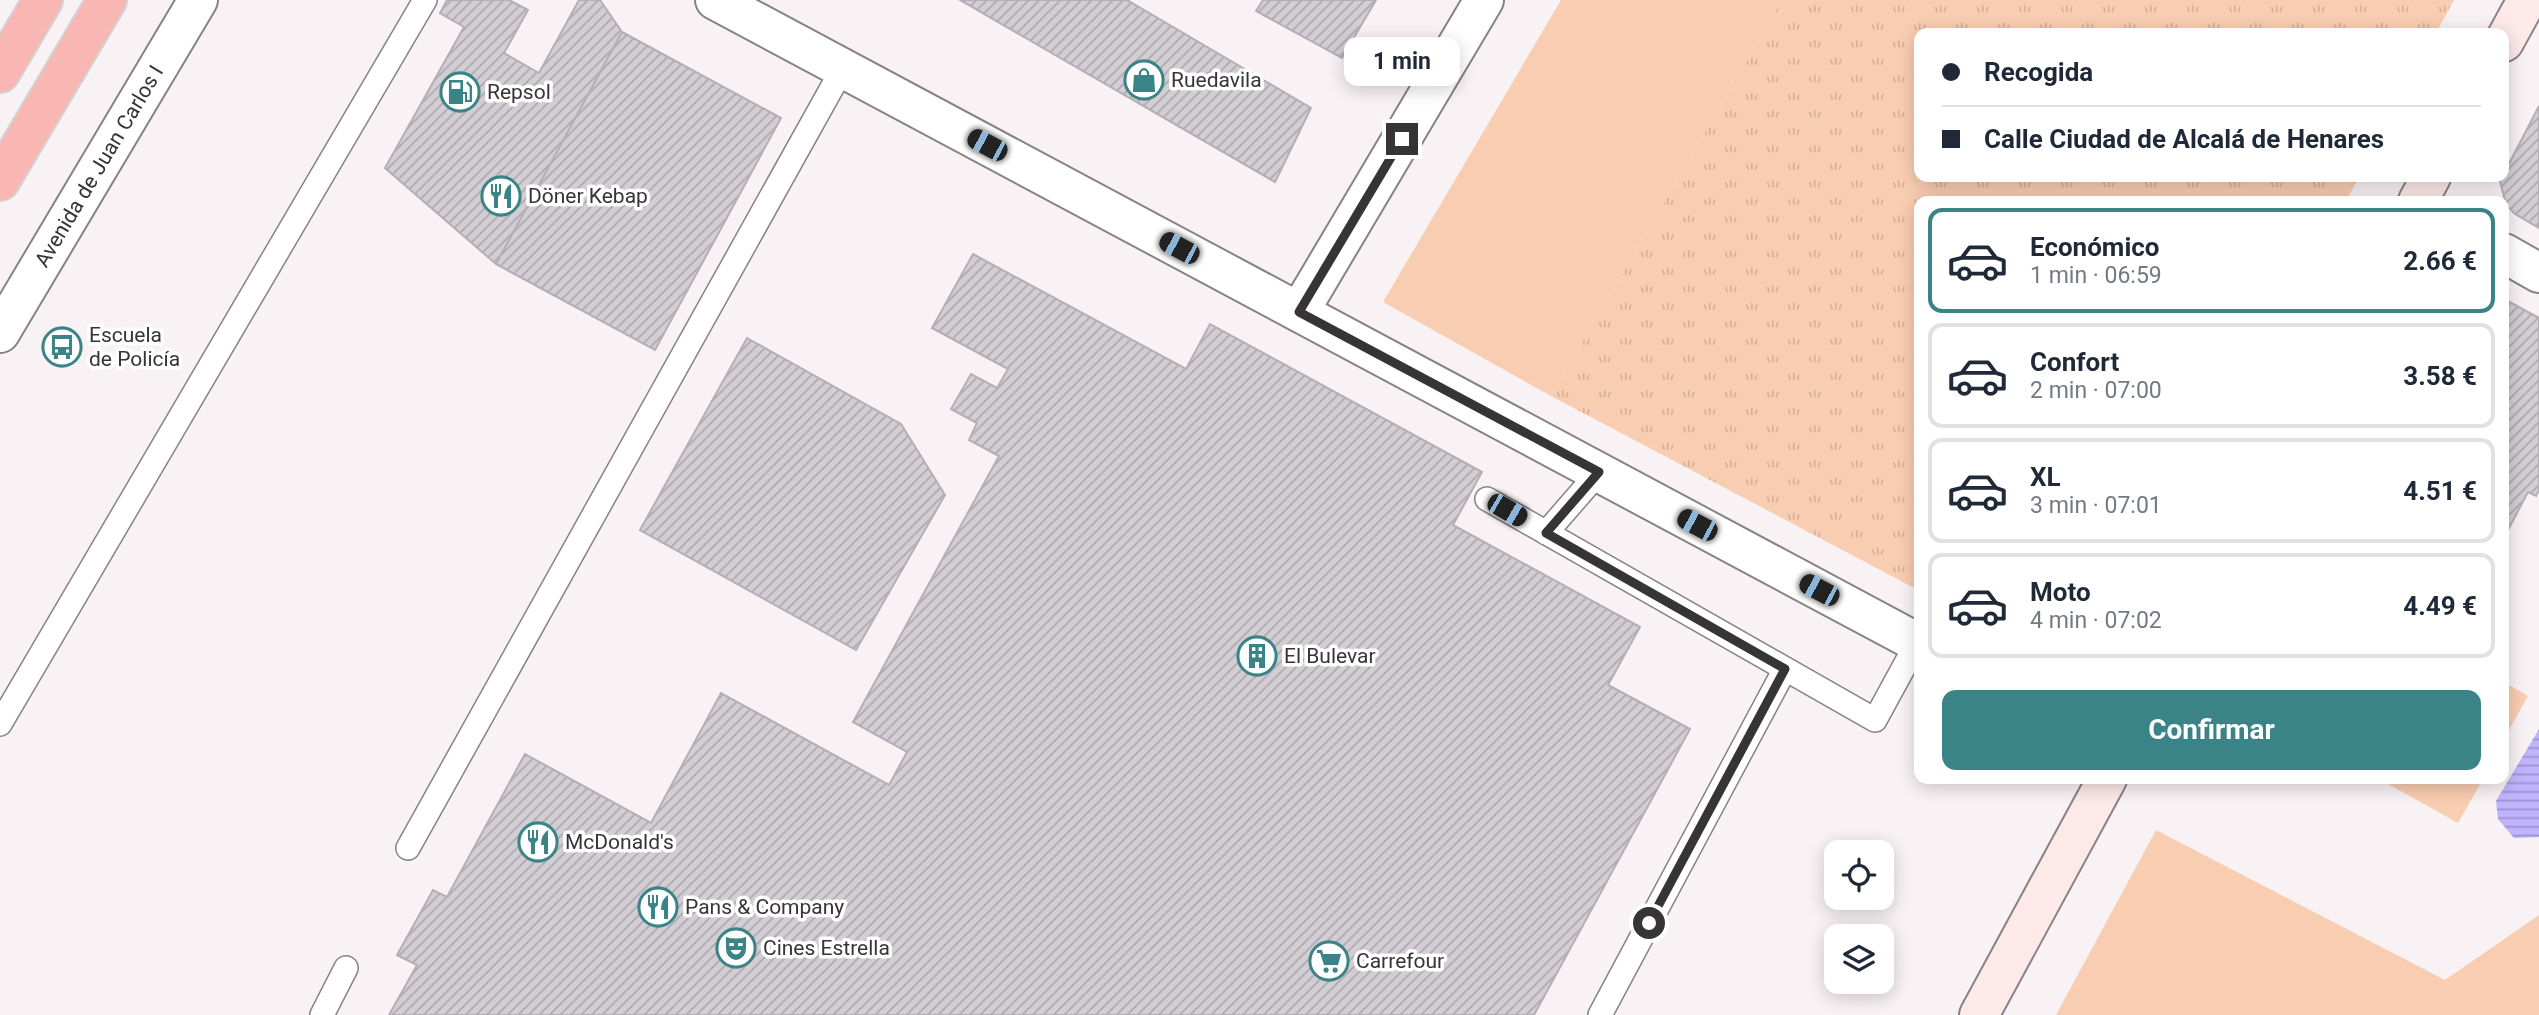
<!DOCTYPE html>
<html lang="es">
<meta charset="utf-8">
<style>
body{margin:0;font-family:Roboto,sans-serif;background:#f6f6f7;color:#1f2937;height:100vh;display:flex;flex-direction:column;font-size:26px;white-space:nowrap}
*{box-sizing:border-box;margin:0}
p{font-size:23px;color:#747a83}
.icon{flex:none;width:38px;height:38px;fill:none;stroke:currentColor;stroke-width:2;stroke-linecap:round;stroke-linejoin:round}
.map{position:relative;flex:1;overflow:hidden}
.side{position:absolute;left:1914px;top:196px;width:595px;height:588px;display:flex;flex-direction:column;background:#fff;border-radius:14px;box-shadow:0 4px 18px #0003}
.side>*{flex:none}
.top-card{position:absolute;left:1914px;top:28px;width:595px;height:154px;border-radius:14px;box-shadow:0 4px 18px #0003;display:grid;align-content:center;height:154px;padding:0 28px;background:#fff}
.buttons{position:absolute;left:1824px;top:840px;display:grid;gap:14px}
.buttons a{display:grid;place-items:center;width:70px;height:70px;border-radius:14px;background:#fff;box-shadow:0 4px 18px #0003;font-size:35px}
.end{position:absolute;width:32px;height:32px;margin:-16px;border:9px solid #373435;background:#fff;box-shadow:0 0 0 4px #fff}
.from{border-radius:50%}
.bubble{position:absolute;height:49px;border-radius:14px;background:#fff;box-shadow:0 4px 18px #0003;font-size:23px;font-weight:700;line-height:49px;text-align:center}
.car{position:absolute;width:21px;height:42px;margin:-21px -10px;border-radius:9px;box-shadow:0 0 5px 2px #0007;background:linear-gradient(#222 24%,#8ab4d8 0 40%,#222 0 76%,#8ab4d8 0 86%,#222 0)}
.top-card b{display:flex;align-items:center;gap:24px;height:66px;font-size:26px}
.top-card b+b{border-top:2px solid #e0e1e3}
.top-card i{width:18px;height:18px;background:#1f2937}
ul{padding:12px 0 0;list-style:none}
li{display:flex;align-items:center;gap:21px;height:105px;margin:0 14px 10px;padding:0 14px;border:4px solid #e0e1e3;border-radius:14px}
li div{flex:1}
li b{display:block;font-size:26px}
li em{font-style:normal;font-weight:700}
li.active{border-color:#3a8386}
li>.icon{width:63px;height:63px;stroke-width:1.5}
.button{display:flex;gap:14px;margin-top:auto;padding:14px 28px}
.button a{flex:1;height:80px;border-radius:14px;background:#3a8386;color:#fff;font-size:28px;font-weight:700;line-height:80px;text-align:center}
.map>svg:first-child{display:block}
.grass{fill:url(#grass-tufts)}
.green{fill:#f9cdb1}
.water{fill:url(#water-rules)}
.building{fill:url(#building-hatch);stroke:#b3afb4;stroke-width:2}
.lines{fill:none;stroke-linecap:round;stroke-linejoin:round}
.lane-casing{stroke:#898284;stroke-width:26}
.street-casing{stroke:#898284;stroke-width:42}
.secondary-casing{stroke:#898284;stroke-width:42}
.highway-casing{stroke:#d3d2d3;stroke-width:42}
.lane{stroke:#fff;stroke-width:23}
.street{stroke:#fff;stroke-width:38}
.secondary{stroke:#fde9e8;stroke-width:38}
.highway{stroke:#f9b7b3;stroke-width:38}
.route{stroke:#373435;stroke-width:9}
.labels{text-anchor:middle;stroke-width:7;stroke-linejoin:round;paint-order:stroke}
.poi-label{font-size:21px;fill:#373435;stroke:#fff;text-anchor:start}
.street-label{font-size:21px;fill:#373435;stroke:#fff}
</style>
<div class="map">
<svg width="2539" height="1015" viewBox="0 0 2539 1015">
<defs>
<pattern id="grass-tufts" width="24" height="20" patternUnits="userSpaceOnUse" patternTransform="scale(1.75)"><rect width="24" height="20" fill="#f9cdb1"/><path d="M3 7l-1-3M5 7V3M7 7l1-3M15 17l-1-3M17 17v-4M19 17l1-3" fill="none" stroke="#d6b199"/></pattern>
<pattern id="water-rules" width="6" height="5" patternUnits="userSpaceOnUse" patternTransform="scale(1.75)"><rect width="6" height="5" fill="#bfb4fd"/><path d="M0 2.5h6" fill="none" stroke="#9c93ce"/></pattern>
<pattern id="building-hatch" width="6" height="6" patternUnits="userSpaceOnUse" patternTransform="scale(1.75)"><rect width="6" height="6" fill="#d3ced4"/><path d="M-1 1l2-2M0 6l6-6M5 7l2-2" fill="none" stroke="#aca8ad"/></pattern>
</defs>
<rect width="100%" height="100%" fill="#f9f2f5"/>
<path class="grass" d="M1782 0H2454L2436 33H1920V177H2359L2346 201H1920V591L1551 396Z"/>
<path class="green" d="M1561 0H1782L1551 396 1383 302Z
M2504 682 2528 696 2504 739Z
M2379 779H2483L2458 823Z
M2156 830 2445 980 2539 915V1015H2056Z"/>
<path class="water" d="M2539 729V837L2514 838 2498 819 2496 801Z"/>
<path class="building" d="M447 0H509L528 10 504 53 539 73 579 0H600L622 32 496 264 385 168 464 27 440 13Z
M960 0H1127L1311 108 1275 182Z
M1263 0H1376L1342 58 1256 11Z
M622 32 781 118 655 350 496 264Z
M2539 106V228L2515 214 2506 205 2500 181Z
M973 254 1186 369 1210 324 1482 472 1453 525 1640 627 1608 685 1690 729 1534 1015H389L417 965 397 955 433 890 447 897 525 754 651 823 721 693 889 785 907 752 853 722 999 456 969 440 977 423 951 409 971 374 997 388 1008 369 932 328Z
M2504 299 2539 318V490L2536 496 2528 492 2509 528 2504 525Z
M747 338 901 424 945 495 856 650 640 530Z"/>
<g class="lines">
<g class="lane-casing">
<path id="lane" d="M1487 499 1875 720 1917 643
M1546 533 1599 472
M0 724 425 0
M408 848 843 68
M322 1015 346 968
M1600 1015 1785 669"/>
</g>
<g class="street-casing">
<g id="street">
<path d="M715 0 1920 644"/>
<path d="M2504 253 2539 273"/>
<path d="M1299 312 1484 0"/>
<path id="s1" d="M0 333 198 0"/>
</g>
</g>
<g class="secondary-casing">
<path id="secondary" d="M2504 42 2527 0
M2418 201 2431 177
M1979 1015 2107 779"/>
</g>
<g class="highway-casing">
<path id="highway" d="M0 73 43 0
M0 181 107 0"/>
</g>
<use href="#lane" class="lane"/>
<use href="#street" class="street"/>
<use href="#secondary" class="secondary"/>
<use href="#highway" class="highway"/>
</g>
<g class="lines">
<path class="route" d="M1402 139 1299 312 1599 472 1546 533 1785 669 1649 923"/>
</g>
<defs>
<g id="shop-ring" transform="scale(2.0125)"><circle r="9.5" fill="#fff" stroke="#3a8386" stroke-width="1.5"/><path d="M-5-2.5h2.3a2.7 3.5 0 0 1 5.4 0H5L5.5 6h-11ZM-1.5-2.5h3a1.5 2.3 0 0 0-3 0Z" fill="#3a8386"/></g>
<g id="fuel-ring" transform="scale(2.0125)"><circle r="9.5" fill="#fff" stroke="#3a8386" stroke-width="1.5"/><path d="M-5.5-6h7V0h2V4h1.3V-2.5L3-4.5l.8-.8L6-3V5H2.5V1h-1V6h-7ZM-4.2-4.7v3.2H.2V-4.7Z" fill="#3a8386"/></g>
<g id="restaurant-ring" transform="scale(2.0125)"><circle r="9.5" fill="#fff" stroke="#3a8386" stroke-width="1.5"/><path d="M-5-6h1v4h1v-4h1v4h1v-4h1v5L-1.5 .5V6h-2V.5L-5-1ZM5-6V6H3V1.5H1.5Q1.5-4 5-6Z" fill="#3a8386"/></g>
<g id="bus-ring" transform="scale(2.0125)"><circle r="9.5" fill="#fff" stroke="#3a8386" stroke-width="1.5"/><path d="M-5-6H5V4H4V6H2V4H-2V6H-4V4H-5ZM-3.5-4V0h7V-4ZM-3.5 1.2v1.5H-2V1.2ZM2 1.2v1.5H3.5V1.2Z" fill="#3a8386"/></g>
<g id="building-ring" transform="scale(2.0125)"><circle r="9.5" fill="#fff" stroke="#3a8386" stroke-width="1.5"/><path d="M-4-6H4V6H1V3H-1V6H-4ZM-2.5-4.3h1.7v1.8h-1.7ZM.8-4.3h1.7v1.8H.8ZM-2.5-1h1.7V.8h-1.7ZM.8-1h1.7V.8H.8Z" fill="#3a8386"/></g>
<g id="theatre-ring" transform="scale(2.0125)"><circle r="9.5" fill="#fff" stroke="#3a8386" stroke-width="1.5"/><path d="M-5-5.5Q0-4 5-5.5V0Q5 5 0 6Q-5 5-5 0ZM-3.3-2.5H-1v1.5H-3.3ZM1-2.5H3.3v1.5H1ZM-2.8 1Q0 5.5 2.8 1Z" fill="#3a8386"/></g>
<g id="supermarket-ring" transform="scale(2.0125)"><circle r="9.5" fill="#fff" stroke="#3a8386" stroke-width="1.5"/><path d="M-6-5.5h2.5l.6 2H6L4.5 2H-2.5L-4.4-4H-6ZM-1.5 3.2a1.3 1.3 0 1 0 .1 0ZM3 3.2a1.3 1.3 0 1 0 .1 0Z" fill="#3a8386"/></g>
</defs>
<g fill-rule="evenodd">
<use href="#shop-ring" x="1144" y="80"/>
<use href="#fuel-ring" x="460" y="92"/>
<use href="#restaurant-ring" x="501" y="196"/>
<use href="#bus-ring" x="62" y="347"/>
<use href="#building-ring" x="1257" y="656"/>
<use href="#restaurant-ring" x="538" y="842"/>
<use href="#restaurant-ring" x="658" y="907"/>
<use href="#theatre-ring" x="736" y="948"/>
<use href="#supermarket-ring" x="1329" y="961"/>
</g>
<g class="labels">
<g class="poi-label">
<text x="1171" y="87">Ruedavila</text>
<text x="487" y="99">Repsol</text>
<text x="528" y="203">Döner Kebap</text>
<text x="89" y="342">Escuela<tspan x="89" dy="24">de Policía</tspan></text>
<text x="1284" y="663">El Bulevar</text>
<text x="565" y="849">McDonald's</text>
<text x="685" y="914">Pans &amp; Company</text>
<text x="763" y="955">Cines Estrella</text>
<text x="1356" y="968">Carrefour</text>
</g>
<g class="street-label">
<text dy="7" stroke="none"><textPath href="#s1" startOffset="194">Avenida de Juan Carlos I</textPath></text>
</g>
</g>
</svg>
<div class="buttons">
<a><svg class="icon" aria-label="locate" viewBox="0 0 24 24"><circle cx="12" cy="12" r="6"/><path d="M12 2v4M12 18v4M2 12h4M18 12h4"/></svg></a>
<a><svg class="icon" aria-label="layers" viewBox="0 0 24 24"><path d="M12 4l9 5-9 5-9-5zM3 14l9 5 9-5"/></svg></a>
</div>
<i class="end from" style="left:1649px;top:923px"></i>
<i class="end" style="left:1402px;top:139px"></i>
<div class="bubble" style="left:1344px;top:37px;width:116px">1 min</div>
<i class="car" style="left:987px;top:145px;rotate:298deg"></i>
<i class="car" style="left:1179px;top:248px;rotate:298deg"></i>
<i class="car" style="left:1507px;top:510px;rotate:120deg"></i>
<i class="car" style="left:1697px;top:525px;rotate:298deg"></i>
<i class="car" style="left:1819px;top:590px;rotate:298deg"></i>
<div class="top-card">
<b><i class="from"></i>Recogida</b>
<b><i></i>Calle Ciudad de Alcalá de Henares</b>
</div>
<section class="side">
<ul>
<li class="active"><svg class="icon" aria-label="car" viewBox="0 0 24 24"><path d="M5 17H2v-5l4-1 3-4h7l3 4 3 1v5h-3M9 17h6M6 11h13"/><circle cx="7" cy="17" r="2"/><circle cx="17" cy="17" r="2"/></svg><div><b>Económico</b><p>1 min · 06:59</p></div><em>2.66 €</em></li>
<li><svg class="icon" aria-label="car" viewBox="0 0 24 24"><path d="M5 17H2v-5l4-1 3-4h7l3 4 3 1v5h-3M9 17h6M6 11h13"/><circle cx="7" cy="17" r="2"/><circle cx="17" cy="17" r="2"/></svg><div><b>Confort</b><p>2 min · 07:00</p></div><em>3.58 €</em></li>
<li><svg class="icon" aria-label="car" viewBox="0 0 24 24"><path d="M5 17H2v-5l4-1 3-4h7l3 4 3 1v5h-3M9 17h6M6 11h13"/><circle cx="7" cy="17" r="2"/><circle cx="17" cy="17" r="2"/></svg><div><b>XL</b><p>3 min · 07:01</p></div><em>4.51 €</em></li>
<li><svg class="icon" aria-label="car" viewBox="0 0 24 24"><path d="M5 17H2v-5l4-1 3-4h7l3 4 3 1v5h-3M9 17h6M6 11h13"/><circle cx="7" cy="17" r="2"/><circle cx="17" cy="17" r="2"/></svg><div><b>Moto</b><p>4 min · 07:02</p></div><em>4.49 €</em></li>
</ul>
<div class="button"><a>Confirmar</a></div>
</section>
</div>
